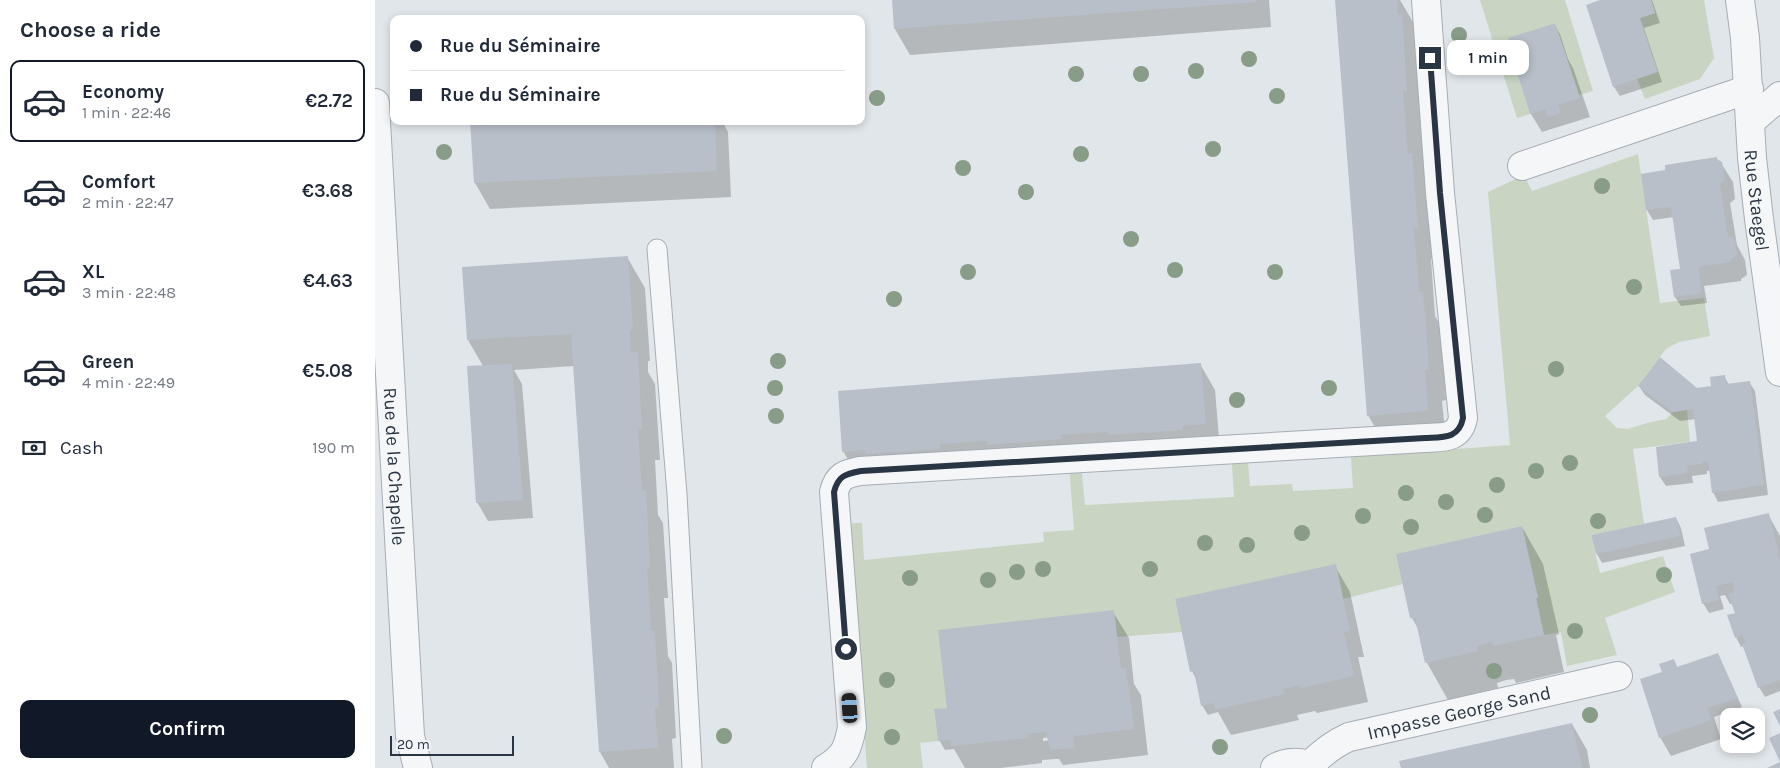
<!DOCTYPE html>
<meta charset="utf-8">
<style>
body{margin:0;font-family:Karla,sans-serif;background:#f6f6f7;color:#1f2937;height:100vh;display:flex;flex-direction:column;font-size:19px;white-space:nowrap}
*{box-sizing:border-box;margin:0}
p{font-size:16px;color:#747a83}
.icon{flex:none;width:28px;height:28px;fill:none;stroke:currentColor;stroke-width:2;stroke-linecap:round;stroke-linejoin:round}
.map{position:relative;flex:1;overflow:hidden}
.sheet{display:flex;flex-direction:column;background:#fff;width:375px}
.sheet>*{flex:none}
.guide{position:absolute;left:15px;top:15px;width:475px;height:110px;border-radius:10px;box-shadow:0 2px 8px #0003;display:grid;align-content:center;height:110px;padding:0 20px;background:#fff}
.controls{position:absolute;left:1345px;top:708px;display:grid;gap:10px}
.controls a{display:grid;place-items:center;width:45px;height:45px;border-radius:10px;background:#fff;box-shadow:0 2px 8px #0003;font-size:25px}
.scale{position:absolute;left:15px;bottom:12px;width:124px;box-sizing:border-box;padding-left:5px;border:2px solid #293543;border-top:0;font-size:14px;line-height:18px;white-space:nowrap;color:#293543;-webkit-text-stroke:4px #f1f4f8;paint-order:stroke}
.end{position:absolute;width:22px;height:22px;margin:-11px;border:6px solid #293543;background:#fff;box-shadow:0 0 0 2px #fff}
.from{border-radius:50%}
.bubble{position:absolute;height:35px;border-radius:10px;background:#fff;box-shadow:0 2px 8px #0003;font-size:16px;font-weight:600;line-height:35px;text-align:center}
.car{position:absolute;width:15px;height:30px;margin:-15px -8px;border-radius:6px;box-shadow:0 0 4px 1px #0007;background:linear-gradient(#222 24%,#8ab4d8 0 40%,#222 0 76%,#8ab4d8 0 86%,#222 0)}
.guide b{display:flex;align-items:center;gap:18px;height:48px;font-size:19px}
.guide b+b{border-top:1px solid #e0e1e3}
.guide i{width:12px;height:12px;background:#1f2937}
ul{padding:0;list-style:none}
li{display:flex;align-items:center;gap:15px;height:82px;margin:0 10px 8px;padding:0 10px;border:2px solid transparent;border-radius:10px}
li div{flex:1}
li b{display:block;font-size:19px}
li em{font-style:normal;font-weight:600}
li.current{border-color:#111827}
li>.icon{width:45px;height:45px;stroke-width:1.5}
h2{padding:0 20px;font-size:22px;line-height:60px}
.pay{display:flex;align-items:center;gap:12px;height:55px;padding:0 20px;font-size:19px}
.pay p{margin-inline-start:auto}
.cta{display:flex;gap:10px;margin-top:auto;padding:10px 20px}
.cta a{flex:1;height:58px;border-radius:10px;background:#111827;color:#fff;font-size:20px;font-weight:600;line-height:58px;text-align:center}
main{display:flex;flex:1;min-height:0}
.map>svg:first-child{display:block}
.green{fill:#c9d5c2}
.shadow{fill:#0003;fill-rule:evenodd}
.building{fill:#b8bfc8}
.lines{fill:none;stroke-linecap:round;stroke-linejoin:round}
.lane-casing{stroke:#a6adb5;stroke-width:21}
.street-casing{stroke:#a6adb5;stroke-width:30}
.lane{stroke:#f4f6f8;stroke-width:19}
.street{stroke:#f4f6f8;stroke-width:28}
.tree{fill:#899c87}
.route{stroke:#293543;stroke-width:6}
.labels{text-anchor:middle;stroke-width:4;stroke-linejoin:round;paint-order:stroke}
.street-label{font-size:19px;fill:#293543;stroke:#f1f4f8}
</style>
<main>
<section class="sheet">
<h2>Choose a ride</h2>
<ul>
<li class="current"><svg class="icon" aria-label="car" viewBox="0 0 24 24"><path d="M5 17H2v-5l4-1 3-4h7l3 4 3 1v5h-3M9 17h6M6 11h13"/><circle cx="7" cy="17" r="2"/><circle cx="17" cy="17" r="2"/></svg><div><b>Economy</b><p>1 min · 22:46</p></div><em>€2.72</em></li>
<li><svg class="icon" aria-label="car" viewBox="0 0 24 24"><path d="M5 17H2v-5l4-1 3-4h7l3 4 3 1v5h-3M9 17h6M6 11h13"/><circle cx="7" cy="17" r="2"/><circle cx="17" cy="17" r="2"/></svg><div><b>Comfort</b><p>2 min · 22:47</p></div><em>€3.68</em></li>
<li><svg class="icon" aria-label="car" viewBox="0 0 24 24"><path d="M5 17H2v-5l4-1 3-4h7l3 4 3 1v5h-3M9 17h6M6 11h13"/><circle cx="7" cy="17" r="2"/><circle cx="17" cy="17" r="2"/></svg><div><b>XL</b><p>3 min · 22:48</p></div><em>€4.63</em></li>
<li><svg class="icon" aria-label="car" viewBox="0 0 24 24"><path d="M5 17H2v-5l4-1 3-4h7l3 4 3 1v5h-3M9 17h6M6 11h13"/><circle cx="7" cy="17" r="2"/><circle cx="17" cy="17" r="2"/></svg><div><b>Green</b><p>4 min · 22:49</p></div><em>€5.08</em></li>
</ul>
<div class="pay"><svg class="icon" aria-label="cash" viewBox="0 0 24 24"><path d="M3 7h18v10H3z"/><circle cx="12" cy="12" r="2"/></svg>Cash<p>190 m</p></div>
<div class="cta"><a>Confirm</a></div>
</section>
<div class="map">
<svg width="1405" height="768" viewBox="0 0 1405 768">
<rect width="100%" height="100%" fill="#e1e6ea"/>
<path class="green" d="M1105 0H1190L1218 91 1204 95 1180 23 1134 38 1142 63 1139 64 1155 114 1142 118Z
M1276 0H1329L1339 58 1325 79 1270 99 1262 79 1265 18 1280 13Z
M1263 154 1285 303 1329 298 1335 336 1304 342 1291 349 1263 386 1230 416 1242 428 1253 429 1272 423 1291 419 1298 412 1312 410 1315 442 1258 449 1269 524 1216 535 1225 573 1288 556 1300 592 1230 618 1242 655 1192 666 1186 632 1169 635 1161 598 1163 597 1147 526 1022 554 1028 584 968 599H800L807 632 742 637 739 610 572 708 559 710 563 741 545 743 548 768H492L473 523H487L489 560 669 542 668 532 699 530 694 465 706 464 710 505 859 497 857 464 873 463 875 486 917 484 918 491 978 488 976 457 1135 445 1113 192 1149 175 1157 191Z"/>
<path class="shadow" d="M518 0H894L896 27 535 55 520 29Z
M962 0H1025L1038 22 1039 38 1044 47 1050 122H1045L1050 178 1054 186 1060 259H1056L1060 316 1065 325 1068 357 1071 400 1067 401 1071 442 1011 447 993 415Z
M1229 0H1277L1285 23 1269 28 1287 82 1245 96 1239 87Z
M1180 25 1185 34 1193 59 1198 68 1215 117 1167 132 1156 114 1140 64 1143 63Z
M96 121H347L353 132 356 197 115 209 100 183Z
M1346 163 1358 182 1360 199 1355 203 1362 245 1370 260 1372 275 1366 279V281L1329 286 1332 303 1306 306 1300 297 1296 272 1306 270 1299 217 1278 220 1272 210 1267 175Z
M252 257 270 288 275 361H273V372L280 384 285 460H280L283 515 288 523 293 598H289L293 656 297 663 301 738 297 739 299 768H234L225 752 199 366 139 370 147 384 158 518 113 521 102 502 108 366 93 340Z
M825 364 840 390 845 450 483 477 468 451Z
M1349 376 1354 385 1374 382 1380 391 1393 495 1343 502 1338 492 1335 471H1332V474L1317 476 1318 483 1291 486 1285 477 1283 448 1324 442 1321 419 1305 421 1270 395 1264 386 1322 389 1338 387Z
M1393 514 1405 536V691L1390 697 1384 687 1369 646 1366 647 1361 637 1362 620 1358 604H1355L1350 595 1345 596 1349 609 1334 613 1328 603 1335 550Z
M1301 518 1306 528 1310 546 1227 563 1222 554 1218 536Z
M1147 527 1168 564 1184 634 1181 635 1189 672 1141 683 1139 679 1131 680 1122 683 1123 688 1073 700 1052 663 1045 632 1037 618Z
M960 566 975 592 989 657H983L993 702 942 713 940 711 922 715 924 720 856 735 843 712 833 715 827 705 822 681 817 671Z
M738 612 754 638 759 684 766 695 773 755 688 765 684 759H681L667 760V763L626 768H590L579 749 570 750 564 740 573 709ZM687 736V739L668 741V738Z
M1343 655 1367 707 1339 717 1346 739 1296 756 1285 737 1289 673 1299 661 1303 668Z
M1197 724 1212 750 1215 768H1027Z"/>
<path class="building" d="M517 0H881L882 2 519 29Z
M960 0H1022L1023 15 1027 14 1032 91H1028L1033 154 1037 153 1043 228H1039L1044 292H1048L1051 325 1054 369 1050 370 1053 411 992 416Z
M1225 0H1276L1280 13 1265 18 1283 72 1238 87 1211 5Z
M1180 23 1205 98 1183 105 1186 113 1173 117 1170 109 1155 114 1139 64 1142 63 1133 38Z
M95 121H340L342 171 99 183Z
M1342 157V159L1347 162 1350 180 1345 184 1353 236 1360 239 1362 255 1356 260V262L1323 267 1327 293 1299 297 1295 270 1305 269 1296 207 1271 210 1266 174 1290 170V165Z
M253 256 258 330H255L256 352H263L265 390 267 429H263L267 491 271 490 275 567H272L276 631H280L284 707 280 708 283 748 224 752 196 334 92 340 87 267Z
M1285 357 1322 388 1336 386 1335 377 1350 375 1351 384 1375 381 1389 485 1337 493 1333 461 1327 462V464L1312 466 1313 473 1284 477 1281 447 1322 441 1318 409 1298 412 1263 386Z
M826 363 831 424 808 426V430L733 435V432L686 435 687 439 612 445V441L565 444V449L490 454V450L467 452 463 391Z
M137 364 148 500 101 503 92 366Z
M1394 513 1405 560V680L1383 688 1367 644 1371 643 1367 635 1360 638 1352 615 1360 613 1353 594 1359 592 1358 582 1341 586 1344 600 1327 604 1315 554 1334 549 1329 528Z
M1301 517 1306 536 1221 554 1216 535Z
M1147 526 1163 598H1161L1169 635 1118 646 1117 642 1110 644 1102 646 1103 651 1050 663 1040 618H1035L1021 554Z
M961 564 975 631 969 632 979 676 926 688 925 685 917 687 908 689 910 694 840 710 839 703 826 706 819 671 815 672 800 599Z
M739 610 746 669 751 668 759 729 698 736 699 748 675 750 671 732 653 734V738L576 746V740L563 741 559 709 572 708 563 630Z
M1343 653 1363 698 1332 708 1337 720 1284 738 1265 679 1287 672 1284 664 1299 659 1302 667Z
M1405 709V726L1398 712Z
M1197 723 1207 768H1026L1024 761Z
M1405 733V768H1392L1405 762 1394 738Z"/>
<g class="lines">
<g class="lane-casing">
<path id="lane" d="M282 249 302 494 317 768"/>
</g>
<g class="street-casing">
<g id="street">
<path id="s1" d="M1365 0 1370 38 1377 158 1384 219 1405 372"/>
<path id="s2" d="M0 103 35 736 43 768"/>
<path d="M1376 121 1405 96"/>
<path d="M1147 166 1374 89"/>
<path id="s3" d="M935 765C947 753 958 744 974 737L1243 676"/>
<path d="M451 768C470 757 473 748 477 727L459 492C463 476 470 474 485 471L1050 438C1068 437 1084 439 1088 418L1065 193 1051 0"/>
<path d="M900 768C912 761 928 761 939 768"/>
</g>
</g>
<use href="#lane" class="lane"/>
<use href="#street" class="street"/>
</g>
<g class="tree">
<circle cx="1084" cy="35" r="8"/>
<circle cx="874" cy="59" r="8"/>
<circle cx="821" cy="71" r="8"/>
<circle cx="701" cy="74" r="8"/>
<circle cx="766" cy="74" r="8"/>
<circle cx="902" cy="96" r="8"/>
<circle cx="502" cy="98" r="8"/>
<circle cx="838" cy="149" r="8"/>
<circle cx="69" cy="152" r="8"/>
<circle cx="706" cy="154" r="8"/>
<circle cx="588" cy="168" r="8"/>
<circle cx="1227" cy="186" r="8"/>
<circle cx="651" cy="192" r="8"/>
<circle cx="756" cy="239" r="8"/>
<circle cx="800" cy="270" r="8"/>
<circle cx="593" cy="272" r="8"/>
<circle cx="900" cy="272" r="8"/>
<circle cx="1259" cy="287" r="8"/>
<circle cx="519" cy="299" r="8"/>
<circle cx="403" cy="361" r="8"/>
<circle cx="1181" cy="369" r="8"/>
<circle cx="400" cy="388" r="8"/>
<circle cx="954" cy="388" r="8"/>
<circle cx="862" cy="400" r="8"/>
<circle cx="401" cy="416" r="8"/>
<circle cx="1195" cy="463" r="8"/>
<circle cx="1161" cy="471" r="8"/>
<circle cx="1122" cy="485" r="8"/>
<circle cx="1031" cy="493" r="8"/>
<circle cx="1071" cy="502" r="8"/>
<circle cx="1110" cy="515" r="8"/>
<circle cx="988" cy="516" r="8"/>
<circle cx="1223" cy="521" r="8"/>
<circle cx="1036" cy="527" r="8"/>
<circle cx="927" cy="533" r="8"/>
<circle cx="830" cy="543" r="8"/>
<circle cx="872" cy="545" r="8"/>
<circle cx="668" cy="569" r="8"/>
<circle cx="775" cy="569" r="8"/>
<circle cx="642" cy="572" r="8"/>
<circle cx="1289" cy="575" r="8"/>
<circle cx="535" cy="578" r="8"/>
<circle cx="613" cy="580" r="8"/>
<circle cx="1200" cy="631" r="8"/>
<circle cx="1119" cy="671" r="8"/>
<circle cx="512" cy="680" r="8"/>
<circle cx="1215" cy="715" r="8"/>
<circle cx="349" cy="736" r="8"/>
<circle cx="517" cy="737" r="8"/>
<circle cx="845" cy="747" r="8"/>
</g>
<g class="lines">
<path class="route" d="M471 649 459 492C463 476 470 474 486 471L1050 438C1068 437 1084 439 1088 418L1065 193 1055 58"/>
</g>
<g class="labels">
<g class="street-label">
<text dy="7" stroke="none"><textPath href="#s1" startOffset="201">Rue Staegel</textPath></text>
<text dy="7" stroke="none"><textPath href="#s2" startOffset="364">Rue de la Chapelle</textPath></text>
<text dy="7" stroke="none"><textPath href="#s3" startOffset="161">Impasse George Sand</textPath></text>
</g>
</g>
</svg>
<div class="controls">
<a><svg class="icon" aria-label="layers" viewBox="0 0 24 24"><path d="M12 4l9 5-9 5-9-5zM3 14l9 5 9-5"/></svg></a>
</div>
<div class="scale">20 m</div>
<i class="end from" style="left:471px;top:649px"></i>
<i class="end" style="left:1055px;top:58px"></i>
<div class="bubble" style="left:1072px;top:40px;width:82px">1 min</div>
<i class="car" style="left:475px;top:708px;rotate:356deg"></i>
<div class="guide">
<b><i class="from"></i>Rue du Séminaire</b>
<b><i></i>Rue du Séminaire</b>
</div>
</div>
</main>
